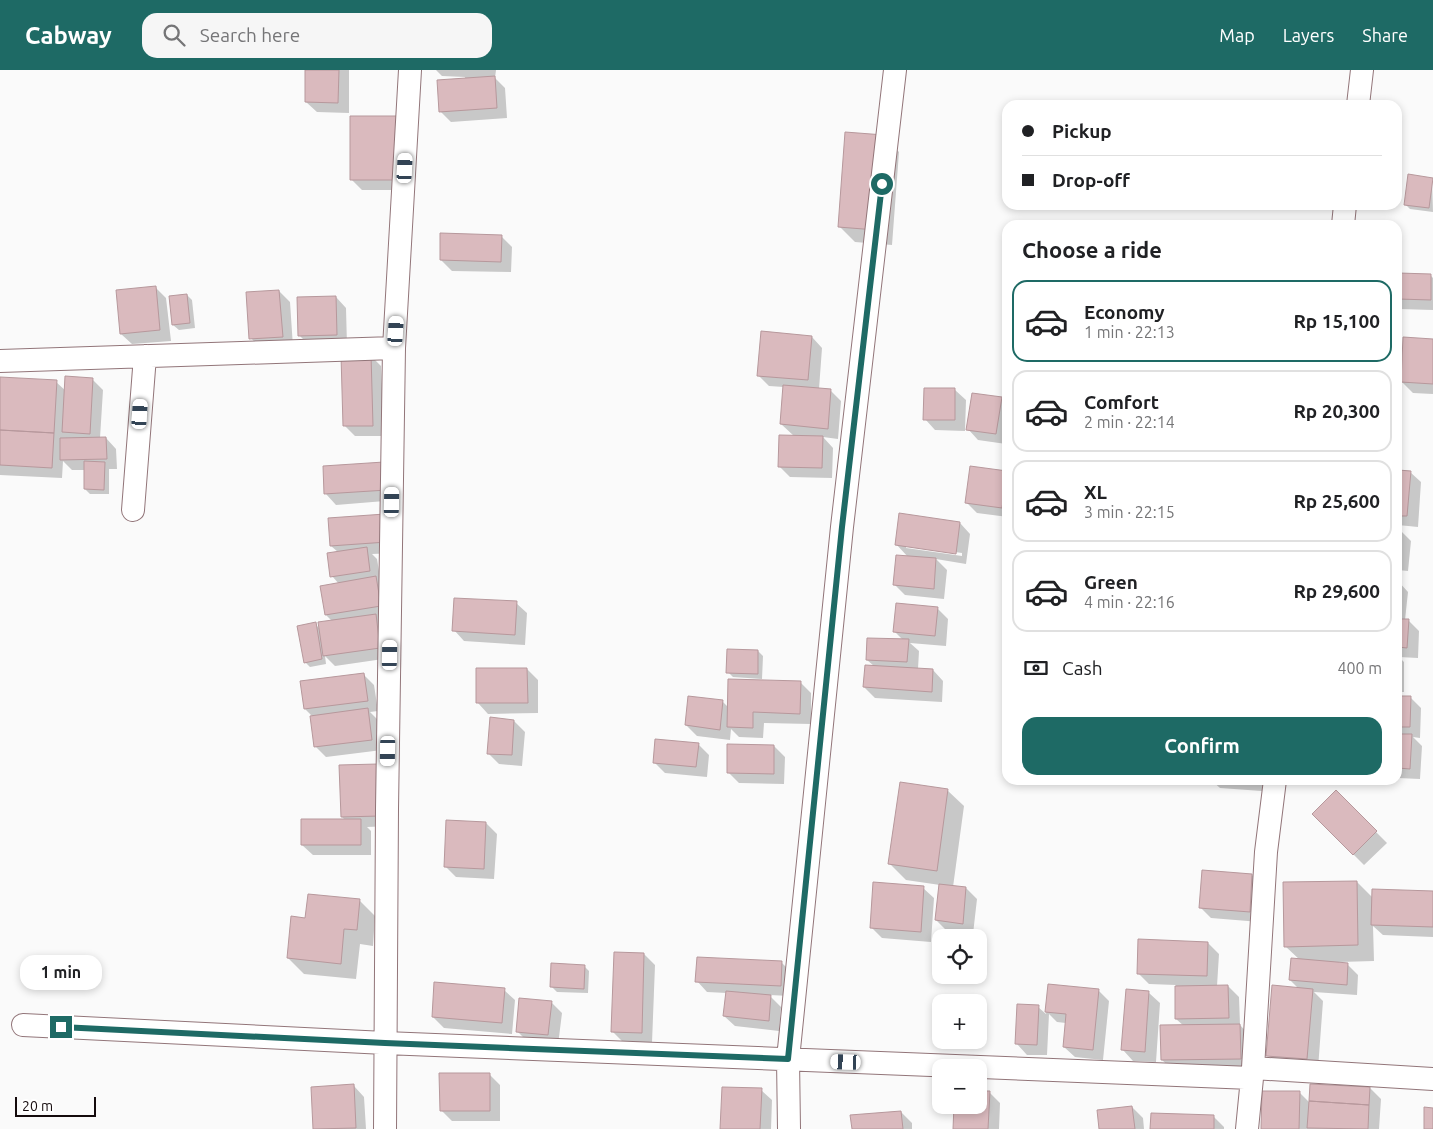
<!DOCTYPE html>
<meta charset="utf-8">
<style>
body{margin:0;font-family:Ubuntu,sans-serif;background:#f6f6f6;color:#202124;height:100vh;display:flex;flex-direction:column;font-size:19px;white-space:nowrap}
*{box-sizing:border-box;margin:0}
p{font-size:16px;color:#757577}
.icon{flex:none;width:28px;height:28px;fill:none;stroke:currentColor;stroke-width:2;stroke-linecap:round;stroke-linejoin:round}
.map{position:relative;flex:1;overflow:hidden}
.panel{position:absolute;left:1002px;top:150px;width:400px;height:565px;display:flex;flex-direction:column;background:#fff;border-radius:15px;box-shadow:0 2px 8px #0003}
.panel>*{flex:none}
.hud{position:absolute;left:1002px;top:30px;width:400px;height:110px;border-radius:15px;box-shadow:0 2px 8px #0003;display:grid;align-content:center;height:110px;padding:0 20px;background:#fff}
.tools{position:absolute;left:932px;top:859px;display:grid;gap:10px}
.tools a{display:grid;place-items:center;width:55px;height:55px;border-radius:10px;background:#fff;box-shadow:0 2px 8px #0003;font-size:25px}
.scale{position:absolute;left:15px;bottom:12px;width:81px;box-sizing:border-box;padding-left:5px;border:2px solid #140a0c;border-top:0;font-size:14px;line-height:18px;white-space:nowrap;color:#140a0c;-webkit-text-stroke:4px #fff;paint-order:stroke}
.end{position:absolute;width:22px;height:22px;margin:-11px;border:6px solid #1e6a65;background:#fff;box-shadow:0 0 0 2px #fff}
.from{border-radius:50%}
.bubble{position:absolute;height:35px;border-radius:15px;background:#fff;box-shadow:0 2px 8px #0003;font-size:16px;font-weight:700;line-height:35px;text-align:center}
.car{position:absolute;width:15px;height:30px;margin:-15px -8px;border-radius:6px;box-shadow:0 0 4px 1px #0007;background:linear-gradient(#fff 24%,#345 0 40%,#fff 0 76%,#345 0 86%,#fff 0)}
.hud b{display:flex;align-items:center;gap:18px;height:48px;font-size:19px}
.hud b+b{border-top:1px solid #e0e0e0}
.hud i{width:12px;height:12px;background:#202124}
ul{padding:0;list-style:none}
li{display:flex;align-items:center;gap:15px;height:82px;margin:0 10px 8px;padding:0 10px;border:2px solid #e0e0e0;border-radius:15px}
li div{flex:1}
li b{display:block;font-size:19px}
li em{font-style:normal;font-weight:700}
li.active{border-color:#1e6a65}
li>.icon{width:45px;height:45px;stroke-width:1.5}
h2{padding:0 20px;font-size:22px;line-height:60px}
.pay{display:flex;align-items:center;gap:12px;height:55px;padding:0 20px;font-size:19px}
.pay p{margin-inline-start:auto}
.cta{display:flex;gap:10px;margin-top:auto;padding:10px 20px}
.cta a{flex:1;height:58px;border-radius:15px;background:#1e6a65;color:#fff;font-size:20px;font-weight:700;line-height:58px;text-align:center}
header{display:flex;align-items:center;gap:30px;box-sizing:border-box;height:70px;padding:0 25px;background:#1e6a65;color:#fff}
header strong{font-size:24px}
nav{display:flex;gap:28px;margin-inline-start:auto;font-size:18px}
.search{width:350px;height:45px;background:#f6f6f6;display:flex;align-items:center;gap:12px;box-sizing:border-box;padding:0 18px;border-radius:15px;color:#757577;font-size:19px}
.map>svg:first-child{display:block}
.shadow{fill:#0003;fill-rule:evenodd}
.building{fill:#dababe;stroke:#b7989c}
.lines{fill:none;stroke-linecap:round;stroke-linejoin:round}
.street-casing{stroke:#927579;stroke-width:24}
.street{stroke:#fff;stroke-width:22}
.route{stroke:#1e6a65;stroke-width:6}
</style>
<header>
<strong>Cabway</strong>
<div class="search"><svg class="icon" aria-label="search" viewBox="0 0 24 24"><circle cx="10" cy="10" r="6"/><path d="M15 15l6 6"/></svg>Search here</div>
<nav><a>Map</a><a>Layers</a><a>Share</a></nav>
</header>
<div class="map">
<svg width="1433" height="1059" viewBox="0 0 1433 1059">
<rect width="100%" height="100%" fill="#fafafa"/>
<path class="shadow" d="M306 0H349V43L317 42 306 32Z
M436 0H496L495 8 505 18 507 48 451 52 440 41 465 9V7L442 6Z
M352 47 408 120H362L352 110Z
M883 66 899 82 892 175 855 172 839 156Z
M1432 109 1433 142 1410 139 1405 134Z
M501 166 512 177 511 202 452 201 441 190Z
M1398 204 1431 206 1433 208V240L1399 239 1398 238Z
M155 217 166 228 171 271 132 274 121 264Z
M279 221 290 232 293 277 261 279 251 268Z
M187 225 192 230 195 258 179 260 173 255Z
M336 227 346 238 347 276H310L300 266Z
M812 267 822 278 819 319 831 321 841 331 838 369 823 367 833 378 832 408 790 407 779 396 794 366 781 354 784 317 769 316 758 305Z
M1433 270V324L1413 323 1402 312Z
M370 285 381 296 384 366H355L345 356Z
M0 308 56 312 66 321 92 309 103 320 100 368H106L116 379 117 399H109V424H90L85 419V400H72L63 391 62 408 0 405Z
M955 320 966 330 965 361 935 360 925 349Z
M1001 328 1008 335 1006 374 978 370 968 359Z
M384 394 397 430 336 435 326 424Z
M1398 401 1410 402 1421 412 1418 457 1398 455Z
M1007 403 1008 447 977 443 966 432Z
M385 446 397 483 372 484 377 489 381 513 391 546 378 548 386 556 390 588 335 596 325 586 326 594 310 597 305 592 315 554 320 559 332 551 326 545 339 514 332 506 338 482 331 476Z
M960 453 970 464 966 494 936 489 947 500 944 529 905 525 895 515 908 487 896 474ZM906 475 962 483V486L906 478Z
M1398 460H1400L1411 471 1408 501 1398 500Z
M1398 511 1408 522 1405 550 1409 551 1419 561 1418 588 1399 587 1404 592V622H1398Z
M516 533 527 543 525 575 464 571 454 560Z
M937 538 948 549 946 576 910 573 919 581 918 599 933 600 943 611 942 632 875 628 864 617 874 596 867 590 903 570 895 562Z
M758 581 763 586 762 609 733 607 728 602Z
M527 599 538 610V643L488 644 478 633Z
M363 604 374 615 378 641 370 642 379 651 382 680 326 687 315 676 313 647 305 639Z
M801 613 811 623V654L764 653 763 668 739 667 731 659 730 670 697 666 686 655 722 631 729 638Z
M1398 627H1410L1421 638 1420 668 1413 667 1422 676 1420 709 1398 708Z
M514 651 525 662 522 696 499 694 488 683Z
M698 674 709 685 707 707 665 703 655 693Z
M774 676 785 687 784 714 739 713 728 702Z
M340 696 391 756 367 757 371 761V785H313L302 775 346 751 342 747Z
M1211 710H1276L1275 722 1220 718Z
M947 720 964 736 953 817 966 818 977 829 973 864 947 861 936 850 940 815 906 810 890 794Z
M1336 722 1387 773 1364 795 1313 744Z
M486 753 497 764 494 809 456 807 445 796Z
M1252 805 1263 816 1260 852 1211 848 1200 837Z
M1357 812 1373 828 1433 823V867L1383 865 1373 856 1374 891 1339 892V894H1347L1358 905 1357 925 1314 922 1323 931 1318 999 1279 996 1268 985 1299 919 1290 910 1300 890 1285 876Z
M923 818 934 828 931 872 882 868 871 857Z
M359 830 375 846 373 876 360 874 356 909 304 904 288 888 307 849Z
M1208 873 1219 884 1217 916H1228L1239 927 1240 955 1250 966 1251 1000H1173L1162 990 1184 956 1176 949V915L1149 914 1138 903Z
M644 884 655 895 652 973 623 972 612 961Z
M781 892 792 903 791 926 769 925 781 937 779 961 735 956 724 946 727 923 707 922 697 911Z
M584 896 589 901 588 923 557 922 552 917Z
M1049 915 1098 920 1109 931 1103 990 1075 987 1064 977 1066 953 1057 952 1049 944 1047 985H1027L1017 974 1038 937 1046 944Z
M504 920 515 930 512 964 444 958 433 947Z
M1149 923 1160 933 1156 992 1133 991 1123 980Z
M551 932 562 943 558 975 528 972 517 961Z
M489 1004 500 1015V1051H452L441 1040Z
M354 1016 364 1027 366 1059H314L312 1018Z
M1370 1018 1381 1029 1379 1059H1262L1300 1023 1310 1033Z
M761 1020 772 1030 771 1059H722Z
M979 1022 990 1023 1000 1033 999 1059H954L955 1035H979Z
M1132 1037 1143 1048 1144 1059H1100Z
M901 1042 912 1053V1059H853Z
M1213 1046 1224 1057V1059H1152Z"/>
<path class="building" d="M305 0H339L338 33 305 32Z
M495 6 497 38 439 42 437 10Z
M350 46H398L397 110H350Z
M845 62 884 65 876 160 838 157Z
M1408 104 1433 108 1429 138 1404 135Z
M440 163 502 165 501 192 440 190Z
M1398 203 1431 204V230L1398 229Z
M156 216 160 260 120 264 116 220Z
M279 220 283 267 249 269 246 222Z
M187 224 190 253 172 255 169 226Z
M336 226 337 265 298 266 297 227Z
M761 261 812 266 808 310 757 306Z
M1403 267 1433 269V314L1401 312Z
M371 284 373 356H343L341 285Z
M65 306 93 308 90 364 62 362Z
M0 307 57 310 54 363 0 360Z
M783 315 831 319 828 359 780 354Z
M924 318H955V350H923Z
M972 323 1002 327 996 364 966 360Z
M0 360 54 363 52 398 0 395Z
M779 365 823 366 822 398 778 397Z
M106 367 107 389 60 390V368Z
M84 391 105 392 104 420 84 419Z
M384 392 387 420 324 424 323 396Z
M970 396 1007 401 1002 438 965 433Z
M1398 400 1411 401 1407 446H1398Z
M899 443 960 452 956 484 895 475Z
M385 444 387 472 330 476 328 448Z
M1398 459H1401L1398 491Z
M367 477 370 501 330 507 327 483Z
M896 485 936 488 934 519 893 515Z
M376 506 381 536 325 545 320 516Z
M454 528 517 531 515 565 452 561Z
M896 533 938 537 935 566 893 562Z
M376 544 380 578 323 586 318 552Z
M1398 549H1409L1407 578 1398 577Z
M316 552 322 589 304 593 297 556Z
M867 568 909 569 907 592 866 590Z
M727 579 758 580V604L726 603Z
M865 595 933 599 932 622 863 617Z
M476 598H527L528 633H476Z
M364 603 368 631 304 639 300 611Z
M728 609 801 611 800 644 753 642V658L727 657Z
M688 626 723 630 720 660 685 655Z
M1398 626H1411L1410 657H1398Z
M368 638 372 670 314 677 310 646Z
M490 647 514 650 512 685 487 684Z
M1398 664H1412L1410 699 1398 698Z
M655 669 699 673 696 697 653 693Z
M727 674 774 675V704L727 703Z
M378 694 380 746 341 747 339 695Z
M900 712 948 719 937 801 888 794Z
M1336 720 1377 761 1353 785 1312 744Z
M301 749H361V775H301Z
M446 750 486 752 484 799 444 797Z
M1202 800 1252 804 1250 842 1199 838Z
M1357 811 1358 875 1284 877 1283 812Z
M873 812 924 816 921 862 870 858Z
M939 814 966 817 963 854 935 850Z
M1372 819 1433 821V857L1371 855Z
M308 824 360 829 357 860 344 859 341 894 287 888 291 846 305 848Z
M1138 869 1208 872 1207 906 1137 904Z
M614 882 644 883 642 963 611 962Z
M697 887 782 891 781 916 695 912Z
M1291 888 1348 893 1347 915 1289 910Z
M551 893 585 895 584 919 550 917Z
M434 912 505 918 502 953 432 947Z
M1048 914 1099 919 1093 980 1063 977 1066 944 1045 942Z
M1228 915 1229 948 1175 949V916Z
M1272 915 1313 919 1307 989 1266 986Z
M1126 919 1149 921 1145 982 1121 980Z
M726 921 771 925 769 951 723 946Z
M519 928 552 931 548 965 516 962Z
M1017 934 1039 935 1037 975 1015 974Z
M1240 954 1241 989 1161 990 1160 955Z
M439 1003H490V1041H440Z
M354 1014 356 1058 313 1059 311 1017Z
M1310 1014 1370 1017 1369 1035 1309 1031Z
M722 1017 762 1018 760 1059H720Z
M979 1021H990L988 1059H953L954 1035H979Z
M1262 1021H1300L1299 1059H1261Z
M1309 1031 1369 1035 1368 1059 1307 1058Z
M1132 1036 1135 1059H1099L1097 1040Z
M1424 1037 1433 1038V1059H1424Z
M901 1041 903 1059H852L850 1045Z
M1151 1043 1214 1045V1059H1150Z"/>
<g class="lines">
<g class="street-casing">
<path id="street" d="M1358 35 1362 0
M1343 155 1345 135
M0 291 394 278
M133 440 145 286
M23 955 385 973 1251 1008
M1253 998 1433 1009
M385 1059 387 739 394 278 410 0
M789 1059 788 989 842 457 895 0
M1247 1059 1253 998 1266 782 1275 710"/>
</g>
<use href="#street" class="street"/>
</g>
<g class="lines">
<path class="route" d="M61 957 385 973 788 989 842 457 882 114"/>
</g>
</svg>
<div class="tools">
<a><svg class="icon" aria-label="locate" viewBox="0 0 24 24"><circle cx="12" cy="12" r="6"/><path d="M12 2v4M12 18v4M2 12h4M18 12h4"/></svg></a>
<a>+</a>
<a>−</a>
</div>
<div class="scale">20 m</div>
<i class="end from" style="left:882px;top:114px"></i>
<i class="end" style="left:61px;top:957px"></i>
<div class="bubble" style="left:20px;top:885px;width:82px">1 min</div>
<i class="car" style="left:405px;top:98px;rotate:3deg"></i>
<i class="car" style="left:396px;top:261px;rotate:4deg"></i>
<i class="car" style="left:140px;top:344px;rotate:4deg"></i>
<i class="car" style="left:392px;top:432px;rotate:1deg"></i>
<i class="car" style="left:390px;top:585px;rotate:1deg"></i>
<i class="car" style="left:388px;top:681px;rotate:181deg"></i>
<i class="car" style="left:846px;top:992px;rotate:272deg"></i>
<div class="hud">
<b><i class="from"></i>Pickup</b>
<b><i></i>Drop-off</b>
</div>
<section class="panel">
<h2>Choose a ride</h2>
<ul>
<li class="active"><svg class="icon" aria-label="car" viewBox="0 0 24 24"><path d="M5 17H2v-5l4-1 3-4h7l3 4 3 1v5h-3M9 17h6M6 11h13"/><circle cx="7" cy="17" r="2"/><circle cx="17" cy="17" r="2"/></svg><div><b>Economy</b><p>1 min · 22:13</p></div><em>Rp 15,100</em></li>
<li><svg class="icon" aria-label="car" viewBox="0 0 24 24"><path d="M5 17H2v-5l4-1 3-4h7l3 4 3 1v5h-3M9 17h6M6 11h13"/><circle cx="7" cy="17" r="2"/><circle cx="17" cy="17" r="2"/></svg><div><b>Comfort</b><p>2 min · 22:14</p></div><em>Rp 20,300</em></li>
<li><svg class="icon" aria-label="car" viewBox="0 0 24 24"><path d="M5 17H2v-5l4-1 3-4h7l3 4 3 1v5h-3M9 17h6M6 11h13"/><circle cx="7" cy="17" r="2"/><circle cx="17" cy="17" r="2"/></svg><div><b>XL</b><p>3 min · 22:15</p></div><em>Rp 25,600</em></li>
<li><svg class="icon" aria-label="car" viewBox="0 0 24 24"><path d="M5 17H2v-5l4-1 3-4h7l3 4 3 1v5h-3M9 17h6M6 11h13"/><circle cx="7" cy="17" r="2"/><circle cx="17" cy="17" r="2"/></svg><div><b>Green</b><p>4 min · 22:16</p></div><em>Rp 29,600</em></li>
</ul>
<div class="pay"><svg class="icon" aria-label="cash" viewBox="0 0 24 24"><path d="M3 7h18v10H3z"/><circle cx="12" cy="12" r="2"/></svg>Cash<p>400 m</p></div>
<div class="cta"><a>Confirm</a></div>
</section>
</div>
